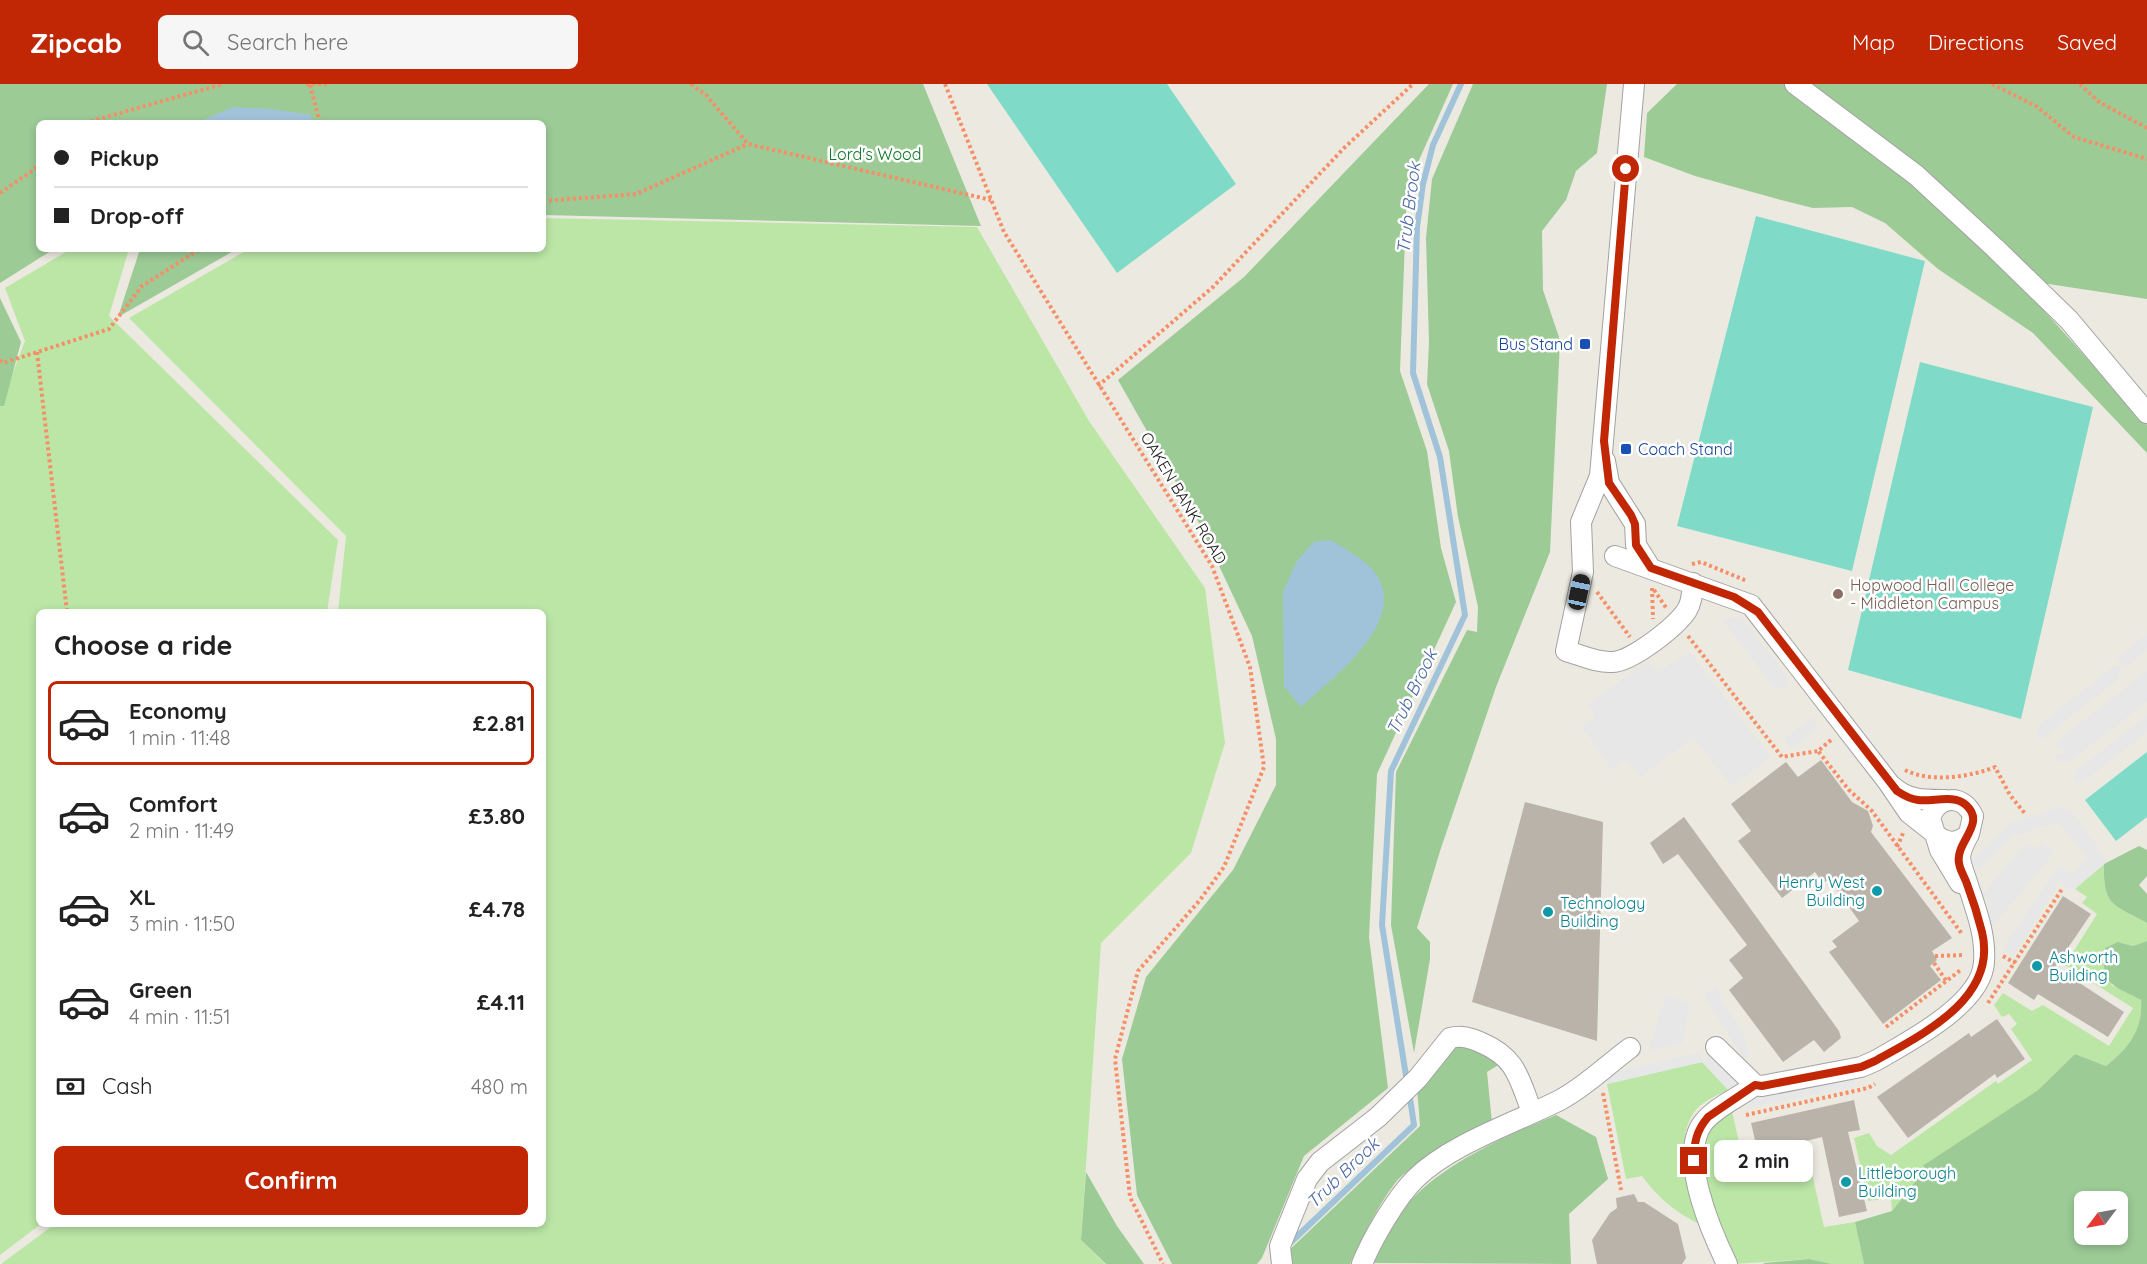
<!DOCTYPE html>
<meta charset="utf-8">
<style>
body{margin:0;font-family:Quicksand,sans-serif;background:#f6f6f6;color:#222;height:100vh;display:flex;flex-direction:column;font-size:22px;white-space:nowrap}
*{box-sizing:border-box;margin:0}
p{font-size:20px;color:#767676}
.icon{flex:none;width:33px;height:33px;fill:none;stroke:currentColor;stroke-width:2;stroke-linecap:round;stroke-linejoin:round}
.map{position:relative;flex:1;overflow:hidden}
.side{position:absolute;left:36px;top:525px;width:510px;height:618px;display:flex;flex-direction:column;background:#fff;border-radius:9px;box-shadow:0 3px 9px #0003}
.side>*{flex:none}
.banner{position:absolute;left:36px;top:36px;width:510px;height:132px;border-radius:9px;box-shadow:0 3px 9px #0003;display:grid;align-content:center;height:132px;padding:0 18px;background:#fff}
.needle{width:39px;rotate:238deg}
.fabs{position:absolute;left:2074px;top:1107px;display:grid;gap:12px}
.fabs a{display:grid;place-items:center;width:54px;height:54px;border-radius:9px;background:#fff;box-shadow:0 3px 9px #0003;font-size:30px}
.end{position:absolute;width:27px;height:27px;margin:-14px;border:8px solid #c12605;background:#fff;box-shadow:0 0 0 3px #fff}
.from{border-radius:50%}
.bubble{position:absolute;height:42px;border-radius:9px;background:#fff;box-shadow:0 3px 9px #0003;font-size:20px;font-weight:800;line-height:42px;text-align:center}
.car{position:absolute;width:18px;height:36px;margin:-18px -9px;border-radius:8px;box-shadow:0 0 4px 2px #0007;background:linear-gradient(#222 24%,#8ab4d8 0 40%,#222 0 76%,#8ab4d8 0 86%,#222 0)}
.banner b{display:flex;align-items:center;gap:21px;height:57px;font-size:22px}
.banner b+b{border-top:2px solid #e0e0e0}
.banner i{width:15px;height:15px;background:#222}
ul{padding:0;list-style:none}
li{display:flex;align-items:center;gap:18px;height:84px;margin:0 12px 9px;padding:0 6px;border:3px solid transparent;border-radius:9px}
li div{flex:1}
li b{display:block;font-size:22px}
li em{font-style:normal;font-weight:800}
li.current{border-color:#c12605}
li>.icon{width:54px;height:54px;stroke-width:1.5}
h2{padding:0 18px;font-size:27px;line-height:72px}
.pay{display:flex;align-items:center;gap:15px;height:66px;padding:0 18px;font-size:22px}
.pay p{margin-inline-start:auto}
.cta{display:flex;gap:12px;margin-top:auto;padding:12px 18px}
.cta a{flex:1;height:69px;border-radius:9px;background:#c12605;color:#fff;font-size:24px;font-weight:800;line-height:69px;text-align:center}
header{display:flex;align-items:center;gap:36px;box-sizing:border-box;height:84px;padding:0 30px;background:#c12605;color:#fff}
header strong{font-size:28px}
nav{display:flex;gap:33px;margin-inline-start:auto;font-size:21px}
.search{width:420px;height:54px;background:#f6f6f6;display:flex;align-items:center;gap:15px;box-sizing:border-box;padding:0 21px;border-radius:9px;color:#767676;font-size:22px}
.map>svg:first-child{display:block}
.grass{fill:#bbe6a6}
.forest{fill:#9ccb96;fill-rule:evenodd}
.pitch{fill:#7fdbc7}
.parking{fill:#e7e7e7}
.water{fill:#a1c3da}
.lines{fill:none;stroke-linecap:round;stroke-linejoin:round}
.stream{stroke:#a1c3da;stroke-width:6}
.building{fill:#b9b3aa}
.minor-casing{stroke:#a2a2a2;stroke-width:22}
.path{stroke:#f68f68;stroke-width:4;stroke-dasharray:3 3;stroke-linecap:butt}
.minor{stroke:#fff;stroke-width:20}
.route{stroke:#c12605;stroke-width:8}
.transit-dot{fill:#1a4fb4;stroke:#fff;stroke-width:2}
.education-dot{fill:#8d6e63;stroke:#fff;stroke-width:2}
.culture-dot{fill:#0f9aa8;stroke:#fff;stroke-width:2}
.labels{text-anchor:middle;stroke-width:5;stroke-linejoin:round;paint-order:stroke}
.park-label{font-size:16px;fill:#0e7428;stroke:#fff}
.transit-label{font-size:16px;fill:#164399;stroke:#fff;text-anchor:end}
.street-label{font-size:16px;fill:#1b1b1b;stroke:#fff}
.education-label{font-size:16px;fill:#785e54;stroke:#fff;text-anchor:start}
.culture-label{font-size:16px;fill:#0d838f;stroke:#fff;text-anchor:start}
.water-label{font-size:18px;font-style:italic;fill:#4b69a7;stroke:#fff}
</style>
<header>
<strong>Zipcab</strong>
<div class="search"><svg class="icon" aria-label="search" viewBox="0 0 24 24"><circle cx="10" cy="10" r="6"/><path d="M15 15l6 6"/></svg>Search here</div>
<nav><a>Map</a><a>Directions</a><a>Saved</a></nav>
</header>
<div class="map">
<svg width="2147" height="1180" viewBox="0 0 2147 1180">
<rect width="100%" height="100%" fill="#eceae0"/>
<path class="grass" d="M543 134 977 143 1089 337 1205 504 1225 659 1191 769 1101 859 1081 1156 1105 1180H1L55 1140H543V528H338L346 452 129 234 249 165H543Z
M71 165H129L109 232 338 456 327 528H39L41 1140 0 1171V323L25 257 5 204Z
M2104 780C2103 823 2113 820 2147 839V857L2133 862 2118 858 2111 901 2141 916C2143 948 2128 963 2106 982L2075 970 2038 1006 1925 1081 1918 1094 1892 1127 1891 1114 1868 1117 1854 1054 1869 1049 1877 1062 1891 1071 1996 997 1998 1000 2032 976 2011 945 2017 940 2009 930 2002 933 1994 921 2003 909 2032 927 2043 921 2109 962 2133 924 2065 881 2097 830 2082 819 2087 813 2075 805Z
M1702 978 1728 1006C1716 1012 1700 1018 1693 1030 1673 1061 1691 1107 1699 1140 1675 1128 1657 1113 1642 1092L1626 1095 1607 1000Z
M1732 1027 1744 1081 1807 1067 1824 1143 1855 1138 1864 1180H1832L1809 1175 1733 1180 1698 1083 1702 1048Z"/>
<path class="forest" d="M0 0H923L981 142 543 131V39H39V165H54L0 199Z
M1429 0H1453L1407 103 1400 287 1427 367 1441 464 1456 518 1377 690 1369 853 1388 1004 1304 1072 1262 1174 1257 1180H1172L1137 1111 1122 975 1146 893 1233 786 1276 701V655L1252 552 1198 437 1118 296 1244 193ZM1330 456 1284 602V558Z
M1473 0H1607L1597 69 1576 87 1566 116 1542 147 1543 206 1560 256 1550 468 1496 603 1440 767 1417 844 1430 858V875L1414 969 1391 841 1396 688 1467 546 1477 548 1478 523 1458 433 1449 367 1427 300 1429 258 1426 154 1432 95Z
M1677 0H1784L1906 91 2003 181 2147 341V369L2033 249 1938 185 1885 139 1852 123 1813 124 1781 116 1695 92 1644 73 1647 29Z
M1804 0H2147V215L2042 199Z
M140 165H237L118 233Z
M0 214 21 258 4 322H0Z
M2139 762 2147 766V792L2139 801 2147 810V839C2113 820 2103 823 2104 780Z
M2147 857V1180H1864L1855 1138 1892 1127 1918 1094 1924 1081 2038 1006 2075 970 2106 982C2128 964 2143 947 2141 916 2112 901 2100 901 2105 864L2118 858 2133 862ZM2085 1118H2118V1150H2085Z
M1458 960 1485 969 1500 980 1487 988 1492 1039C1470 1051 1410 1080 1396 1098 1377 1122 1364 1152 1350 1180H1288L1285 1170 1420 1042 1417 1003Z
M1556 1031 1596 1053 1608 1095 1569 1130 1571 1180 1373 1179C1383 1161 1392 1140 1405 1123 1439 1081 1507 1051 1556 1031Z
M1086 1088 1117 1142 1144 1180H1106L1081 1156Z
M1809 1175 1832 1180H1763L1764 1179Z"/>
<path class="pitch" d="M987 0H1167L1236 100 1117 189Z
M1756 132 1925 177 1852 487 1677 442Z
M1920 278 2093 323 2021 635 1848 586Z
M2147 668V733L2116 757 2085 716Z"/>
<path class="parking" d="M1741 533 1788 594 1789 602 1775 605 1722 536Z
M2147 550V566L2125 584 2117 573Z
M1690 568 1771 673 1732 703 1694 654 1640 693 1626 677 1612 686 1582 643 1596 632 1587 621 1648 577 1657 588Z
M2114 582H2120L2118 596 2043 654H2036L2038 642Z
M2147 587V618L2069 678 2056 677V670H2064L2065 665 2057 663 2058 656Z
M2147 631V648L2082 699 2074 698 2076 687Z
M1811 633 1819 644 1791 665 1784 655Z
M2062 722 2066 728 2070 725 2108 777 2072 807 2060 799 2013 873 2002 865 2059 782 2072 790 2087 774 2058 738 2011 753 1980 786 1970 778 2011 739Z
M2027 758 2035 765 2042 758 2054 769 1994 841 1982 831 1991 820 1981 812Z
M1718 901 1722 917 1743 948 1750 971 1744 974 1703 911Z
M1666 911 1690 919 1682 960 1648 967Z
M1701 968 1702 977 1711 970 1741 1000 1732 1009 1702 978 1607 1000 1605 990Z
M1853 990 1856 1002 1748 1024 1751 1010Z"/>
<path class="water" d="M233 23 271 25 311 31 312 39H196Z
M1330 456C1345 464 1373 480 1380 497 1401 544 1331 595 1301 623L1284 602 1283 508 1297 477 1314 458Z"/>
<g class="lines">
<path class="stream" d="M1407 998 1382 841 1391 687 1465 531 1440 373 1413 289 1417 143 1423 100 1433 61 1461 0
M1287 1162 1414 1041 1409 1008"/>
</g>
<path class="building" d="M1821 676 1852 718 1868 727 1873 742 1871 748 1952 854 1932 867 1937 876 1930 882 1941 896 1883 940 1829 868 1837 863 1832 857 1859 837 1829 795 1823 799 1815 788 1782 814 1738 757 1751 747 1731 720 1786 678 1798 693Z
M1525 718 1603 738 1597 957 1472 918Z
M1684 733 1839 947 1841 954 1824 968 1814 956 1783 978 1729 906 1743 894 1729 876 1747 861 1678 770 1663 780 1650 759Z
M2063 812 2091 830 2055 883 2124 928 2108 953 2038 910 2034 916 2008 899Z
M1997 935 2025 975 1997 994 1995 990 1908 1054 1877 1013 1969 949 1971 953Z
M1854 1016 1860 1046 1848 1048 1867 1127 1839 1133 1822 1053 1758 1069 1751 1039Z
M1634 1110 1638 1118H1644L1678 1140 1686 1174 1682 1180H1597L1592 1156 1610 1129 1617 1124 1616 1114Z"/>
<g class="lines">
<g class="minor-casing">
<path id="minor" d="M1634 0 1600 392 1581 438 1583 488 1566 567C1581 571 1597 579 1612 578 1631 578 1676 543 1687 526 1692 518 1692 509 1693 499
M1795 0 1916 91 1995 164 2069 236 2147 329
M1605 377 1609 399 1635 440 1636 461 1651 485
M1615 472 1751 521 1888 698 1909 729 1933 748
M1892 702C1908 717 1925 716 1946 716
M1936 751C1947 760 1958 760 1969 750L1973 732C1963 710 1938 711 1930 734L1940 766 1960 799
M1716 963 1755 1001 1762 1002 1861 983 1875 977C1908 958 1982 920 1984 878 1986 851 1976 826 1968 801 1960 776 1955 775 1969 750
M1282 1180 1280 1162 1307 1095 1320 1078 1378 1033 1418 994 1450 954C1462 951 1471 954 1482 959 1517 974 1519 995 1532 1028
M1362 1180C1372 1155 1396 1114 1415 1095 1450 1060 1517 1038 1560 1016 1585 1003 1607 981 1630 964
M1727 1180C1711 1147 1678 1072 1703 1039 1715 1023 1740 1013 1755 1001"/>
</g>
<path class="path" d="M306 0H330
M691 0 706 11 748 60 991 116
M945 0 1004 148 1212 482 1250 583 1264 683 1224 783 1200 816 1138 887 1115 975 1130 1113 1163 1180
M1992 0 2036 22 2074 53 2147 75
M2080 0 2099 18 2147 44
M310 1 320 39
M85 39 223 0
M0 109 35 85 39 77
M543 117 636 110 748 60
M37 268 67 528
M0 276 3 279 109 245 142 202 200 165
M1098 302 1213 203 1344 64 1413 0
M1692 480 1701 478 1747 497
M1652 504 1653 535
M1654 506 1667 525
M1597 508 1630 553
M1688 552 1782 673 1818 667
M1831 656 1818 667 1849 706 1872 727 1962 850
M1905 686C1930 699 1970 693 1995 683L2010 711 2026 731
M1897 763 1904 747
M1935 872 1965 871
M2003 872 2015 879
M1934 879 1947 898
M1988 919 2062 805
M1886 943 1962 885
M1603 1009 1621 1106
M1746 1031 1868 1004 1875 1000"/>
<use href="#minor" class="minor"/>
</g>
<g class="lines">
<path class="route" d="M1626 85 1604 357 1609 399 1631 431 1635 440 1636 461 1651 484 1734 513 1758 528 1897 707C1903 711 1910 715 1918 716 1933 718 1954 710 1966 721 1987 740 1955 758 1959 779 1960 787 1965 793 1967 800 1973 816 1978 832 1982 848 1998 914 1923 950 1875 977L1861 983 1762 1002 1755 1001 1708 1033C1696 1047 1694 1059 1694 1077"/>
</g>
<g class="transit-dot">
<rect x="1579" y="254" width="12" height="12" rx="3"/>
<rect x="1620" y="359" width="12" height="12" rx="3"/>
</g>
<circle class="education-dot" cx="1838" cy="510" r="6"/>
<g class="culture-dot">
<circle cx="1877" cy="807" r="6"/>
<circle cx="1548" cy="828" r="6"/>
<circle cx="2037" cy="882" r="6"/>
<circle cx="1846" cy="1098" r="6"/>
</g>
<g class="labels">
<g class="park-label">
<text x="875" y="76">Lord's Wood</text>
</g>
<g class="transit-label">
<text x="1573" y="266">Bus Stand</text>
<text x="1638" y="371" text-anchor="start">Coach Stand</text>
</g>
<g class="street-label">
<text transform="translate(1184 414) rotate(59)" y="6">OAKEN BANK ROAD</text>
</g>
<g class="education-label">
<text x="1850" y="507">Hopwood Hall College<tspan x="1850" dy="18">- Middleton Campus</tspan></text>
</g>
<g class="culture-label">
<text x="1865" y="804" text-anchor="end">Henry West<tspan x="1865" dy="18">Building</tspan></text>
<text x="1560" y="825">Technology<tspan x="1560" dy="18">Building</tspan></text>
<text x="2049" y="879">Ashworth<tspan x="2049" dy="18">Building</tspan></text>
<text x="1858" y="1095">Littleborough<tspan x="1858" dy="18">Building</tspan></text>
</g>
<g class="water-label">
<text transform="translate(1409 124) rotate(-83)" y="6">Trub Brook</text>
<text transform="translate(1412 608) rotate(-64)" y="6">Trub Brook</text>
<text transform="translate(1343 1089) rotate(-44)" y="6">Trub Brook</text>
</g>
</g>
</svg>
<div class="fabs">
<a><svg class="needle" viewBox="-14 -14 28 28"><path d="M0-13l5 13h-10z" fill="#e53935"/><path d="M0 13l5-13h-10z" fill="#767676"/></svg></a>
</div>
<i class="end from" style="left:1626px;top:85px"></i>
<i class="end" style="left:1694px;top:1077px"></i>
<div class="bubble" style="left:1714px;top:1056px;width:99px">2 min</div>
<i class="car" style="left:1579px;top:508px;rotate:12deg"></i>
<div class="banner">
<b><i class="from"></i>Pickup</b>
<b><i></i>Drop-off</b>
</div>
<section class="side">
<h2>Choose a ride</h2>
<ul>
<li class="current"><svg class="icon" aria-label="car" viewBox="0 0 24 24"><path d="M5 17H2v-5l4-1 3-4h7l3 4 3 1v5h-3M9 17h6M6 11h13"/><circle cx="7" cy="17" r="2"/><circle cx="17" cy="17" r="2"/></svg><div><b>Economy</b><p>1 min · 11:48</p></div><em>£2.81</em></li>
<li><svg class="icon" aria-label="car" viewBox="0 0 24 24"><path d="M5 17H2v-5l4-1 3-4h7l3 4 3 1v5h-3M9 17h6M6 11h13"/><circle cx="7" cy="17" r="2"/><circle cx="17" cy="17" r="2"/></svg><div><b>Comfort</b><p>2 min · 11:49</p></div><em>£3.80</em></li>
<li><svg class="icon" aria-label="car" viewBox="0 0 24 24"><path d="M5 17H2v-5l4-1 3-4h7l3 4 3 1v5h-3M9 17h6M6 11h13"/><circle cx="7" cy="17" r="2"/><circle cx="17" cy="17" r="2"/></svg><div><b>XL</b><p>3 min · 11:50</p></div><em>£4.78</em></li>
<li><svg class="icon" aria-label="car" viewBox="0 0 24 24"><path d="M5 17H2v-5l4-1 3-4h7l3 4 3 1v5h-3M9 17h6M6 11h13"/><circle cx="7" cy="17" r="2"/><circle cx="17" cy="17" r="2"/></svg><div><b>Green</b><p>4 min · 11:51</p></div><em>£4.11</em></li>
</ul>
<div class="pay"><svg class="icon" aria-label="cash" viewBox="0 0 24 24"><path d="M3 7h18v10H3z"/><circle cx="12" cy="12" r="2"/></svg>Cash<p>480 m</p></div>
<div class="cta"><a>Confirm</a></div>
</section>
</div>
